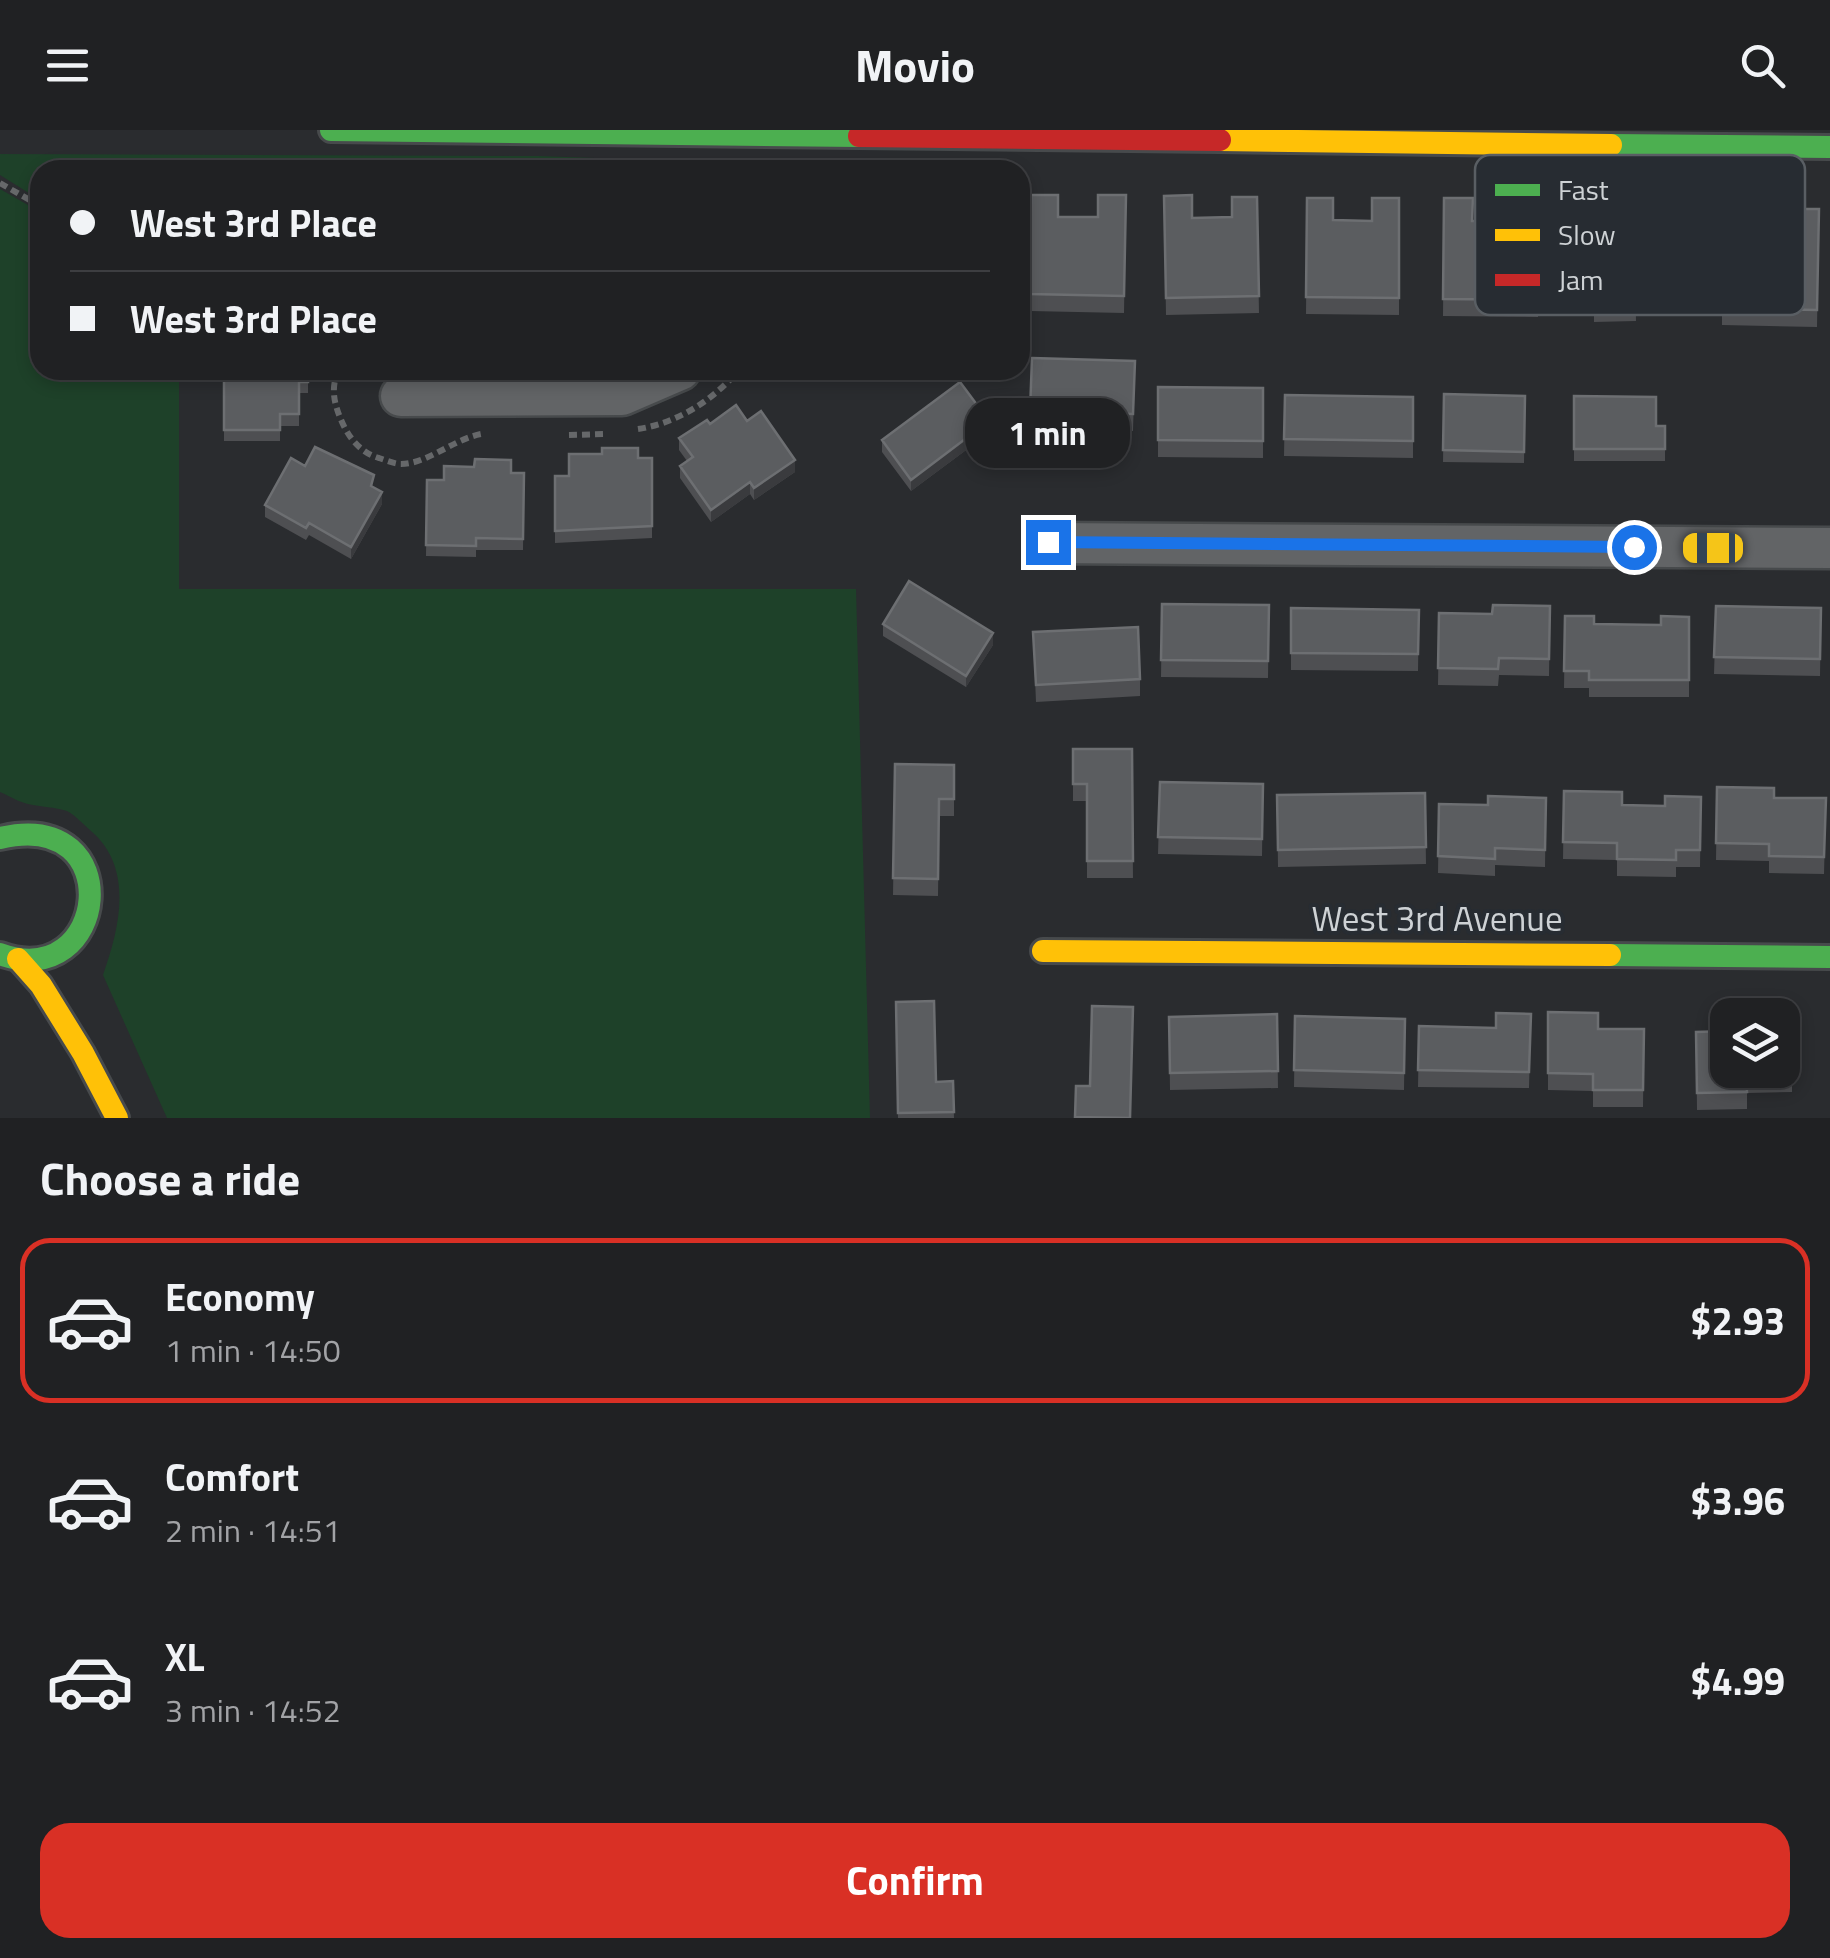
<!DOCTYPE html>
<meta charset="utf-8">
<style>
body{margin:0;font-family:"Titillium Web",sans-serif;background:#2d2e30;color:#f1f3f6;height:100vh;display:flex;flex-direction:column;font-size:38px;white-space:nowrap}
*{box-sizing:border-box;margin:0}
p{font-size:32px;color:#a2a3a6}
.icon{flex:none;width:55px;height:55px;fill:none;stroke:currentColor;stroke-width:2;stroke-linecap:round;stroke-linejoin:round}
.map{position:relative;height:988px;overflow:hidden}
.sheet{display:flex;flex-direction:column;background:#202123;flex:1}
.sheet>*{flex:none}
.banner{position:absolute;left:30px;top:30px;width:1000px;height:220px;border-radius:30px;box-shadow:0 5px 15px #0003,0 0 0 2px #3d3e41;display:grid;align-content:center;height:220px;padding:0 40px;background:#202123}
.fabs{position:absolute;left:1710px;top:868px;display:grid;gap:20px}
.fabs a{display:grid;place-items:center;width:90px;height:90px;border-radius:20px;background:#202123;box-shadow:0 5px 15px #0003,0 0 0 2px #3d3e41;font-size:50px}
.end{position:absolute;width:45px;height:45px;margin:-22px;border:12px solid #1a73e8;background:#fff;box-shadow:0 0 0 5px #fff}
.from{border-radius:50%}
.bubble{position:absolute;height:70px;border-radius:30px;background:#202123;box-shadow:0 5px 15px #0003,0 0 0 2px #3d3e41;font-size:32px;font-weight:700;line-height:70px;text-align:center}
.car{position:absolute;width:30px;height:60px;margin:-30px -15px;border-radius:12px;box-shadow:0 0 8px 2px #0007;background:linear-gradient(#f5c518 24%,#345 0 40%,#f5c518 0 76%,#345 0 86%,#f5c518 0)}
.banner b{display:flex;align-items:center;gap:35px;height:95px;font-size:38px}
.banner b+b{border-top:2px solid #3d3e41}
.banner i{width:25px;height:25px;background:#f1f3f6}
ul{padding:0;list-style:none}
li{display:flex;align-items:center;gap:30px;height:165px;margin:0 20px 15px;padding:0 20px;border:5px solid transparent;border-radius:30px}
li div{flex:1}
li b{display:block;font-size:38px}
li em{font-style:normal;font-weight:700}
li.on{border-color:#d93025}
li>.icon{width:90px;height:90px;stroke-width:1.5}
h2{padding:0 40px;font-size:45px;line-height:120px}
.primary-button{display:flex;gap:20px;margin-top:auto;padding:20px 40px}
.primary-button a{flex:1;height:115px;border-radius:30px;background:#d93025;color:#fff;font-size:40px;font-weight:700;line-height:115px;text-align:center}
header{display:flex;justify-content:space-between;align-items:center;height:130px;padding:0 40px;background:#202123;font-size:45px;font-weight:700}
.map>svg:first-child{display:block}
.green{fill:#1e4129}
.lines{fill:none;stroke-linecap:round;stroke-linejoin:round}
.street-casing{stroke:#474a4c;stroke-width:45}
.fast-casing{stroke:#474a4c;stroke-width:28}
.slow-casing{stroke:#474a4c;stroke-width:28}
.jam-casing{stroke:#474a4c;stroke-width:28}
.path{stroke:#66686a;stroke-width:6;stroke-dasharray:8 5;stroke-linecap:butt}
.street{stroke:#626466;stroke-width:40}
.fast{stroke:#4caf50;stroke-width:22}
.slow{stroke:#ffc107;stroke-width:22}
.jam{stroke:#c62828;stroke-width:22}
.wall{fill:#4e4f52}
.shaded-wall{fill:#3a3b3e}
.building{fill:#5b5d60;stroke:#6d6f72;stroke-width:2.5}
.route{stroke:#1a73e8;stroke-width:12}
.labels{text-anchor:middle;stroke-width:8;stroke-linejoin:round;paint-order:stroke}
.street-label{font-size:35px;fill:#ced2d5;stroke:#272c32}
.key{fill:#272c32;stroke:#595e63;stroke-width:2.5}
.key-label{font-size:28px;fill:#ced2d5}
</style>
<header><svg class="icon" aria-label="menu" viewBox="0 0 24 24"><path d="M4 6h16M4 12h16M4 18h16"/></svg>Movio<svg class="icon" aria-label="search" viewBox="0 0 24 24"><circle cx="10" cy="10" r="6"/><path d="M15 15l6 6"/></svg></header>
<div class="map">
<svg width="1830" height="988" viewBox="0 0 1830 988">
<rect width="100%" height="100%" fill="#2a2c2f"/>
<path class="green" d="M0 24 539 26 705 32 706 40H40V70L0 45Z
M0 59 40 82V240H179V459H856L870 988H167L103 845C120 797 134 738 91 701 83 694 75 685 67 681 55 677 41 677 28 674 19 672 9 666 0 662Z"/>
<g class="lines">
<g class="street-casing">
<path id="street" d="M401 266 622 265 680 240
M1048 413 1830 418"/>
</g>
<g class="fast-casing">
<path id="fast" d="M331 0 859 6
M1611 15 1830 17
M0 708C130 677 109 864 0 824
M1610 825 1830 827"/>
</g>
<g class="slow-casing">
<path id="slow" d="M1220 10 1611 15
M1043 821 1610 825
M18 829 41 855 83 923 117 988"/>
</g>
<g class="jam-casing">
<path id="jam" d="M859 6 1220 10"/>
</g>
<path class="path" d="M0 53 40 76
M339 240C330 257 334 274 342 292 349 308 361 323 379 328 385 330 395 334 401 334 427 334 454 309 481 304
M638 299C678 293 713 270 739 240
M569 305 606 304"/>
<use href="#street" class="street"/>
<use href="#fast" class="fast"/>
<use href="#slow" class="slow"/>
<use href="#jam" class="jam"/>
</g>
<path class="wall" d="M1031 65 1058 87H1098L1126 65 1124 183 1030 181Z
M1164 66 1192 88 1232 87 1257 67 1259 183 1166 185Z
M1307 68 1333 90 1372 91 1399 68V185L1306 184Z
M1444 68 1473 91H1511L1539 69 1538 187 1443 186Z
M1634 68 1636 191 1594 192V163L1563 164V95L1593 94Z
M1819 79 1817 197 1722 195V178L1751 99 1790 100Z
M1135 231 1133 301 1030 298V281Z
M308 240V263H299V296H280V311H224V248Z
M1158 257 1263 258V328L1158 327Z
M1444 264 1525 266 1524 333 1443 332Z
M1285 265 1413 267V328L1284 326Z
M1574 266 1656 296H1665V331H1574Z
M747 291 795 342 754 370 750 364 711 392 680 348V336L687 331 679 320V308L710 294Z
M989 303 911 361 882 322V310Z
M602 324 652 328V408L555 413V346H569Z
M305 336 374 357 382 374 351 429 309 405 306 410 265 387V375Z
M511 343H524L523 420H476V427L426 426 427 350H444Z
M1162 474 1269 475 1268 548 1161 547Z
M1550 476 1549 546 1499 545 1498 556 1438 555 1439 483 1492 484Z
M1716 476 1821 478 1820 546 1714 544Z
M1291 478 1419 480 1418 541 1291 540Z
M1565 486 1594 494 1661 495 1689 487V567H1589V558H1564Z
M883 494 993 515 966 557 883 506Z
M1033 502 1140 549V566L1036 572Z
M1073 619H1132L1133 748H1087V671H1073Z
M895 634 954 635V686H939L938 766 893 765Z
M1160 652 1263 654 1262 726 1158 724Z
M1717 657 1774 668H1826L1824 744 1769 743V731L1716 730Z
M1564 661 1622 675 1665 676 1701 667 1700 737H1676V747L1617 746V730L1563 729Z
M1425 663 1426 734 1278 737 1277 665Z
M1546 668 1545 737 1495 735V746L1438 743 1439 674 1488 675Z
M896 872 936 952 953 951 954 988H898Z
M1548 882 1598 899H1644L1643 977H1593V961L1548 960Z
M1277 884 1278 958 1170 960 1169 887Z
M1531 884 1529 958 1418 957 1419 896 1496 898Z
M1792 885V962L1747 963V979L1697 980 1696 902 1728 940Z
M1295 886 1405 889 1404 960 1294 957Z"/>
<path class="shaded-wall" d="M989 291V303L911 361V350Z
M795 330V342L754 370V358Z
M750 352V364L711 392V380Z
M382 362V374L351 429V417Z
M993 503V515L966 557V546Z"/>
<path class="building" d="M1031 65H1058V87H1098V65H1126L1124 166 1030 164Z
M1192 65V88L1232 87V67H1257L1259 166 1166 168 1164 66Z
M1307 68H1333V90L1372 91V68H1399V168L1306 167Z
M1444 68H1473L1472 91H1511V69H1539L1538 170 1443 169Z
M1724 77 1751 78 1750 99 1790 100V79H1819L1817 180 1722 178Z
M1032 228 1135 231 1133 284 1030 281Z
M230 240H308V252H299V284H280V300H224V248H229Z
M960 252 989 291 911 350 882 310Z
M1158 257 1263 258V311L1158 310Z
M1444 264 1525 266 1524 322 1443 320Z
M1285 265 1413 267V311L1284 309Z
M1574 266 1656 267V296H1665V319H1574Z
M736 275 747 291 761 281 795 330 754 358 750 352 711 380 680 336 693 327 679 308 707 290 710 294Z
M315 317 374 345 371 356 382 362 351 417 309 393 306 398 265 375 291 328 305 336Z
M602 318H638V328H652V396L555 401V346H569V324H602Z
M475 329 511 330V343H524L523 409 476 408V416L426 415 427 350H444V336L474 337Z
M909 451 993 503 966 546 883 494Z
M1162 474 1269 475 1268 531 1161 530Z
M1493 475 1550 476 1549 529 1499 528 1498 539 1438 538 1439 483 1492 484Z
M1716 476 1821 478 1820 529 1714 527Z
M1291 478 1419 480 1418 524 1291 523Z
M1565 486H1594V494L1661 495V486L1689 487V550H1589V541H1564Z
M1138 497 1140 549 1036 555 1033 502Z
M1073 619H1132L1133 731H1087V654H1073Z
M895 634 954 635V669H939L938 749 893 748Z
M1160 652 1263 654 1262 709 1158 707Z
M1717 657 1774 658V668H1826L1824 727 1769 726V714L1716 713Z
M1564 661 1622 662V675L1665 676V666L1701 667 1700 720H1676V730L1617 729V713L1563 712Z
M1425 663 1426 717 1278 720 1277 665Z
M1488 666 1546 668 1545 720 1495 718V729L1438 726 1439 674 1488 675Z
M934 871 936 952 953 951 954 982 898 983 896 872Z
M1092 876 1133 877 1130 988 1075 987 1076 956H1090Z
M1548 882 1598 883V899H1644L1643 960H1593V944L1548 943Z
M1496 883 1531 884 1529 942 1418 940 1419 896 1496 898Z
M1277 884 1278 941 1170 943 1169 887Z
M1792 885V945L1746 947 1747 962 1697 963 1696 902 1728 901V940H1782V886Z
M1295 886 1405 889 1404 943 1294 940Z"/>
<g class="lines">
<path class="route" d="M1048 412 1634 417"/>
</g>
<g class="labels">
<g class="street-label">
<text x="1437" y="801">West 3rd Avenue</text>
</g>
</g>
<rect x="1475" y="25" width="330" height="160" rx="15" class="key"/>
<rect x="1495" y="54" width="45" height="12" fill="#4caf50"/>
<rect x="1495" y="99" width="45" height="12" fill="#ffc107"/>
<rect x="1495" y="144" width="45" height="12" fill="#c62828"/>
<g class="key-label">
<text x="1558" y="70">Fast</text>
<text x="1558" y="115">Slow</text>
<text x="1558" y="160">Jam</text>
</g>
</svg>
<div class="fabs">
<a><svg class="icon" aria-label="layers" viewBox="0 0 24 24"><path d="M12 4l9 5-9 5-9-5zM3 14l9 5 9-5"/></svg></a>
</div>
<i class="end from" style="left:1634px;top:417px"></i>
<i class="end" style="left:1048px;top:412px"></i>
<div class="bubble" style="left:965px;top:268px;width:165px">1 min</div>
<i class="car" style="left:1713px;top:418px;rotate:270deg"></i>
<div class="banner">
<b><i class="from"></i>West 3rd Place</b>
<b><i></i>West 3rd Place</b>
</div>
</div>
<section class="sheet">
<h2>Choose a ride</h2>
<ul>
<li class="on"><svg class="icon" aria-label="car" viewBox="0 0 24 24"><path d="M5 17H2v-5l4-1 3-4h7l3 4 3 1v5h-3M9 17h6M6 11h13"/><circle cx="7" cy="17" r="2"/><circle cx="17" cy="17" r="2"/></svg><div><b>Economy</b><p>1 min · 14:50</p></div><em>$2.93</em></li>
<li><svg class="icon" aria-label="car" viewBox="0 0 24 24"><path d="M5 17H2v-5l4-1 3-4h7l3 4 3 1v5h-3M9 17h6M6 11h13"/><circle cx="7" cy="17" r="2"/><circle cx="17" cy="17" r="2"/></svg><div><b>Comfort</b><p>2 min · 14:51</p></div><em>$3.96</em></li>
<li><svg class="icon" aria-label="car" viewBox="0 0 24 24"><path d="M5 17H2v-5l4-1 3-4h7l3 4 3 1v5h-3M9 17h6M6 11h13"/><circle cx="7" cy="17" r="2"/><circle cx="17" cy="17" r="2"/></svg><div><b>XL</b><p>3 min · 14:52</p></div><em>$4.99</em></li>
</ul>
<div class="primary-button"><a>Confirm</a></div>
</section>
